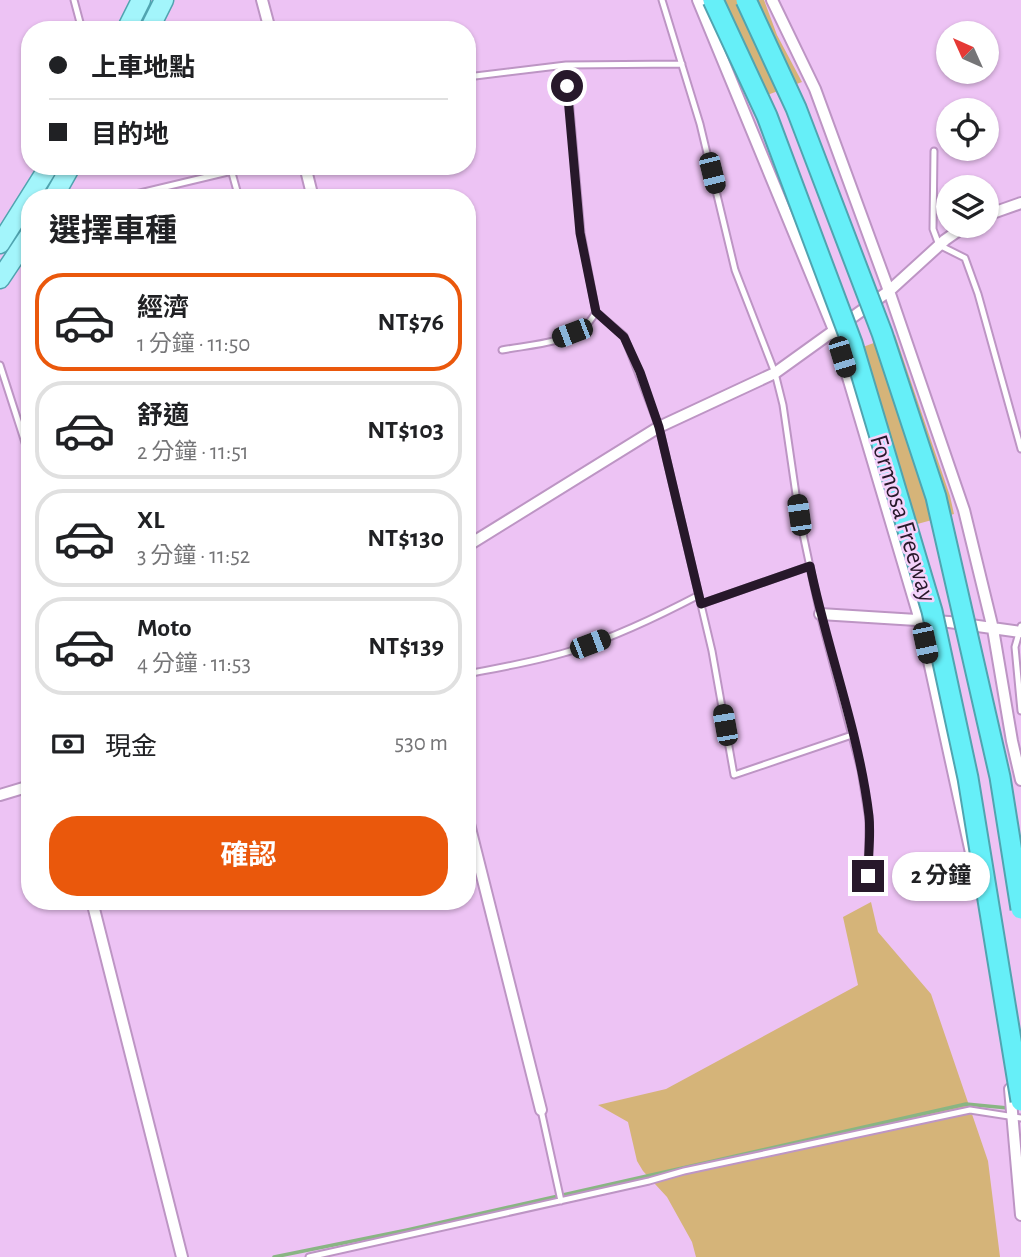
<!DOCTYPE html>
<html lang="zh-TW">
<meta charset="utf-8">
<style>
body{margin:0;font-family:"Alegreya Sans","Noto Sans TC",sans-serif;background:#f2f2f2;color:#202124;height:100vh;display:flex;flex-direction:column;font-size:26px;white-space:nowrap}
*{box-sizing:border-box;margin:0}
p{font-size:23px;color:#757577}
.icon{flex:none;width:38px;height:38px;fill:none;stroke:currentColor;stroke-width:2;stroke-linecap:round;stroke-linejoin:round}
.map{position:relative;flex:1;overflow:hidden}
.drawer{position:absolute;left:21px;top:189px;width:455px;height:721px;display:flex;flex-direction:column;background:#fff;border-radius:28px;box-shadow:0 2px 5px #0004}
.drawer>*{flex:none}
.top-card{position:absolute;left:21px;top:21px;width:455px;height:154px;border-radius:28px;box-shadow:0 2px 5px #0004;display:grid;align-content:center;height:154px;padding:0 28px;background:#fff}
.needle{width:46px;rotate:315deg}
.tools{position:absolute;left:936px;top:21px;display:grid;gap:14px}
.tools a{display:grid;place-items:center;width:63px;height:63px;border-radius:50%;background:#fff;box-shadow:0 2px 5px #0004;font-size:35px}
.end{position:absolute;width:32px;height:32px;margin:-16px;border:9px solid #27182a;background:#fff;box-shadow:0 0 0 4px #fff}
.from{border-radius:50%}
.bubble{position:absolute;height:49px;border-radius:24px;background:#fff;box-shadow:0 2px 5px #0004;font-size:23px;font-weight:700;line-height:49px;text-align:center}
.car{position:absolute;width:21px;height:42px;margin:-21px -10px;border-radius:9px;box-shadow:0 0 5px 2px #0007;background:linear-gradient(#222 24%,#8ab4d8 0 40%,#222 0 76%,#8ab4d8 0 86%,#222 0)}
.top-card b{display:flex;align-items:center;gap:24px;height:66px;font-size:26px}
.top-card b+b{border-top:2px solid #e0e0e0}
.top-card i{width:18px;height:18px;background:#202124}
ul{padding:0;list-style:none}
li{display:flex;align-items:center;gap:21px;height:98px;margin:0 14px 10px;padding:0 14px;border:4px solid #e0e0e0;border-radius:28px}
li div{flex:1}
li b{display:block;font-size:26px}
li em{font-style:normal;font-weight:700}
li.on{border-color:#ea580c}
li>.icon{width:63px;height:63px;stroke-width:1.5}
h2{padding:0 28px;font-size:32px;line-height:84px}
.pay{display:flex;align-items:center;gap:18px;height:77px;padding:0 28px;font-size:26px}
.pay p{margin-inline-start:auto}
.action{display:flex;gap:14px;margin-top:auto;padding:14px 28px}
.action a{flex:1;height:80px;border-radius:28px;background:#ea580c;color:#fff;font-size:28px;font-weight:700;line-height:80px;text-align:center}
.map>svg:first-child{display:block}
.green{fill:#d5b479}
.lines{fill:none;stroke-linecap:round;stroke-linejoin:round}
.stream{stroke:#89b583;stroke-width:3.5}
.service-casing{stroke:#bd95c4;stroke-width:9}
.minor-casing{stroke:#bd95c4;stroke-width:14}
.primary-casing{stroke:#50a4b0;stroke-width:21}
.service{stroke:#fff;stroke-width:5}
.minor{stroke:#fff;stroke-width:10}
.primary{stroke:#a3f5fb;stroke-width:18}
.motorway-bridge-casing{stroke:#50a4b0;stroke-width:23;stroke-linecap:butt}
.motorway-bridge{stroke:#66eff8;stroke-width:19}
.route{stroke:#27182a;stroke-width:9}
.labels{text-anchor:middle;stroke-width:5;stroke-linejoin:round;paint-order:stroke}
.street-label{font-size:26px;fill:#27182a;stroke:#f5d3fb}
</style>
<div class="map">
<svg width="1021" height="1257" viewBox="0 0 1021 1257">
<rect width="100%" height="100%" fill="#edc3f4"/>
<path class="green" d="M704 0H764L777 35 802 82 749 102Z
M895 335 950 496 954 514 899 529 847 353Z
M871 902 878 932 931 994 988 1161 1000 1257H696L692 1242 667 1197 643 1171 637 1161 628 1122 598 1105 666 1089 858 985 843 917Z"/>
<g class="lines">
<path class="stream" d="M274 1257 407 1230 966 1104 1008 1108"/>
<g class="service-casing">
<path id="service" d="M74 0 82 30
M662 0 700 124 735 270 775 373 783 405 799 515 820 614 861 770 869 820 868 876
M566 65 581 233 596 312 624 336 659 427 712 651 734 775 852 735
M467 77 566 65 682 64
M934 151 933 229 939 245 965 258 978 294 1021 449
M232 173 239 198
M119 198 253 166
M502 350C527 345 565 344 585 326 589 323 593 317 596 312
M0 365 30 458
M701 604 810 566
M1021 626 1015 647 1021 711
M467 674C503 667 539 661 574 650 617 636 659 616 699 595
M541 1110 561 1201
M309 1257 649 1181 684 1171 970 1110 1021 1118"/>
</g>
<g class="minor-casing">
<path id="minor" d="M262 0 270 30
M698 0 834 330 920 620 973 862
M772 0 815 89 889 291 964 510 993 629 1012 741 1021 780
M305 166 313 198
M987 215 1021 203
M467 546 659 427 775 373 889 291 945 240 965 226
M820 614 949 622 1021 632
M0 795 30 786
M467 816 541 1110
M92 901 182 1257
M1010 1089 1021 1215"/>
</g>
<g class="primary-casing">
<path id="primary" d="M126 30 141 0
M149 30 164 0
M53 198 71 166
M0 244 49 166
M0 279 30 234"/>
</g>
<use href="#service" class="service"/>
<use href="#minor" class="minor"/>
<use href="#primary" class="primary"/>
<g class="motorway-bridge-casing">
<path id="motorway-bridge" d="M713 0 767 116 852 343 932 611 968 778 1021 1101
M746 0 796 108 882 333 936 497 1000 777 1021 909"/>
</g>
<use href="#motorway-bridge" class="motorway-bridge"/>
</g>
<g class="lines">
<path class="route" d="M567 86 580 233 596 312 624 337 640 372 659 427 701 604 810 566C827 649 859 732 869 816 871 836 868 856 868 876"/>
</g>
<g class="labels">
<g class="street-label">
<text transform="translate(904 518) rotate(73)" y="9">Formosa Freeway</text>
</g>
</g>
</svg>
<div class="tools">
<a><svg class="needle" viewBox="-14 -14 28 28"><path d="M0-13l5 13h-10z" fill="#e53935"/><path d="M0 13l5-13h-10z" fill="#757577"/></svg></a>
<a><svg class="icon" aria-label="locate" viewBox="0 0 24 24"><circle cx="12" cy="12" r="6"/><path d="M12 2v4M12 18v4M2 12h4M18 12h4"/></svg></a>
<a><svg class="icon" aria-label="layers" viewBox="0 0 24 24"><path d="M12 4l9 5-9 5-9-5zM3 14l9 5 9-5"/></svg></a>
</div>
<i class="end from" style="left:567px;top:86px"></i>
<i class="end" style="left:868px;top:876px"></i>
<div class="bubble" style="left:892px;top:852px;width:98px">2 分鐘</div>
<i class="car" style="left:712px;top:173px;rotate:166deg"></i>
<i class="car" style="left:572px;top:333px;rotate:249deg"></i>
<i class="car" style="left:842px;top:357px;rotate:163deg"></i>
<i class="car" style="left:799px;top:515px;rotate:352deg"></i>
<i class="car" style="left:925px;top:643px;rotate:168deg"></i>
<i class="car" style="left:590px;top:644px;rotate:69deg"></i>
<i class="car" style="left:725px;top:725px;rotate:350deg"></i>
<div class="top-card">
<b><i class="from"></i>上車地點</b>
<b><i></i>目的地</b>
</div>
<section class="drawer">
<h2>選擇車種</h2>
<ul>
<li class="on"><svg class="icon" aria-label="car" viewBox="0 0 24 24"><path d="M5 17H2v-5l4-1 3-4h7l3 4 3 1v5h-3M9 17h6M6 11h13"/><circle cx="7" cy="17" r="2"/><circle cx="17" cy="17" r="2"/></svg><div><b>經濟</b><p>1 分鐘 · 11:50</p></div><em>NT$76</em></li>
<li><svg class="icon" aria-label="car" viewBox="0 0 24 24"><path d="M5 17H2v-5l4-1 3-4h7l3 4 3 1v5h-3M9 17h6M6 11h13"/><circle cx="7" cy="17" r="2"/><circle cx="17" cy="17" r="2"/></svg><div><b>舒適</b><p>2 分鐘 · 11:51</p></div><em>NT$103</em></li>
<li><svg class="icon" aria-label="car" viewBox="0 0 24 24"><path d="M5 17H2v-5l4-1 3-4h7l3 4 3 1v5h-3M9 17h6M6 11h13"/><circle cx="7" cy="17" r="2"/><circle cx="17" cy="17" r="2"/></svg><div><b>XL</b><p>3 分鐘 · 11:52</p></div><em>NT$130</em></li>
<li><svg class="icon" aria-label="car" viewBox="0 0 24 24"><path d="M5 17H2v-5l4-1 3-4h7l3 4 3 1v5h-3M9 17h6M6 11h13"/><circle cx="7" cy="17" r="2"/><circle cx="17" cy="17" r="2"/></svg><div><b>Moto</b><p>4 分鐘 · 11:53</p></div><em>NT$139</em></li>
</ul>
<div class="pay"><svg class="icon" aria-label="cash" viewBox="0 0 24 24"><path d="M3 7h18v10H3z"/><circle cx="12" cy="12" r="2"/></svg>現金<p>530 m</p></div>
<div class="action"><a>確認</a></div>
</section>
</div>
